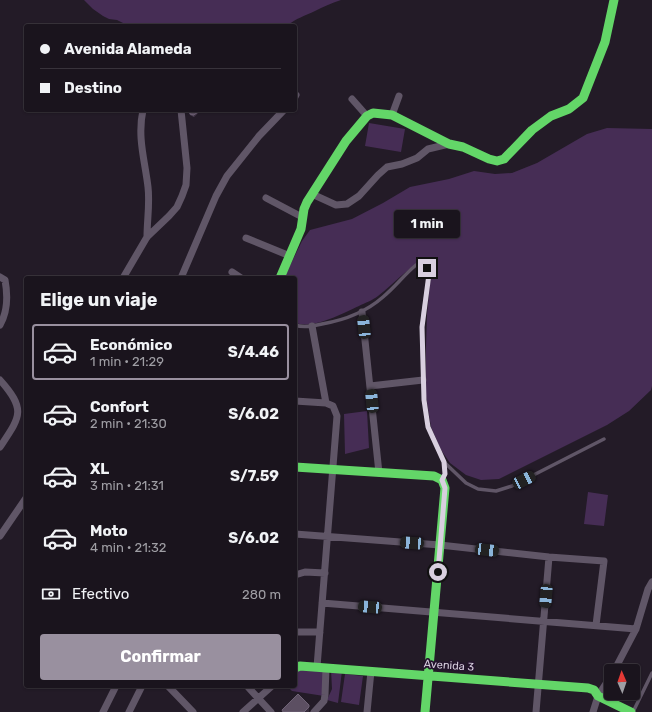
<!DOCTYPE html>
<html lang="es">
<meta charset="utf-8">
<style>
body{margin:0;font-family:Rubik,sans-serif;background:#27212a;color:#f1f3f6;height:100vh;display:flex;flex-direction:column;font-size:15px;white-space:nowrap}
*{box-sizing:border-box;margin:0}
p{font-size:13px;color:#9f9ea4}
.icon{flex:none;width:22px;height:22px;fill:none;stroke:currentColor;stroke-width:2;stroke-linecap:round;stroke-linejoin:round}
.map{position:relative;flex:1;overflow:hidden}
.panel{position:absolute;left:24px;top:276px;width:273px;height:412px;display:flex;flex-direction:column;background:#1a141d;border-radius:4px;box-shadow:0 1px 3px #0004,0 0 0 1px #38333b}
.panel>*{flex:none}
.guide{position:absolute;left:24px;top:24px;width:273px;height:88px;border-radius:4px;box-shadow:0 1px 3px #0004,0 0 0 1px #38333b;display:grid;align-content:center;height:88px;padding:0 16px;background:#1a141d}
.needle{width:26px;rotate:358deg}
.tools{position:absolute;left:604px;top:664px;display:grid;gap:8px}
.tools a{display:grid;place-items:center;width:36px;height:36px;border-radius:4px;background:#1a141d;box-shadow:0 1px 3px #0004,0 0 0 1px #38333b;font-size:20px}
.end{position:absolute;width:18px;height:18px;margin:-9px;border:5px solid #d8cfdf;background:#111;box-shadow:0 0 0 2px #111}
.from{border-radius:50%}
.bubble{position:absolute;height:28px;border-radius:4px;background:#1a141d;box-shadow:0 1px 3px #0004,0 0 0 1px #38333b;font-size:13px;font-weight:700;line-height:28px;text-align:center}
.car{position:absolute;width:12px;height:24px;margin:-12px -6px;border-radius:5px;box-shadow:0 0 3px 1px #0007;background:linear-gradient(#222 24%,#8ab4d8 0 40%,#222 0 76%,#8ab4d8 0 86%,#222 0)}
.guide b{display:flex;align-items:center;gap:14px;height:38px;font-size:15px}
.guide b+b{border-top:1px solid #38333b}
.guide i{width:10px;height:10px;background:#f1f3f6}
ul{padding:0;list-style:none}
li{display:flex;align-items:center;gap:12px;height:56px;margin:0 8px 6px;padding:0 8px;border:2px solid transparent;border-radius:4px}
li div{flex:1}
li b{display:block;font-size:15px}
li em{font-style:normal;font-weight:700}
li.selected{border-color:#99909f}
li>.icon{width:36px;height:36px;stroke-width:1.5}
h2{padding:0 16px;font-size:18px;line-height:48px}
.pay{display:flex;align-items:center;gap:10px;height:44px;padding:0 16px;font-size:15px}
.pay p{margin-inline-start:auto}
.button{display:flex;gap:8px;margin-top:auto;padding:8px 16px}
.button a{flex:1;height:46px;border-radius:4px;background:#99909f;color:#fff;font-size:16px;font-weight:700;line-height:46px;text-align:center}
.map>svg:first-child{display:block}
.green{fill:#462d55}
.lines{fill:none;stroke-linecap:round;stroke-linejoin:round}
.lane{stroke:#605667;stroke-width:3.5}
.street{stroke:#605667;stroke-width:7}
.fast{stroke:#63d668;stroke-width:9}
.wall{fill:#4c4054}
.shaded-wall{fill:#362b3b}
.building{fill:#5c4f62;stroke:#6f6376}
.route{stroke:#d8cfdf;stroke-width:5}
.labels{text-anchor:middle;stroke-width:3.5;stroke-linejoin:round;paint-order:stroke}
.street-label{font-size:11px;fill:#d8cfdf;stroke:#24152d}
</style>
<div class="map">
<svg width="652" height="712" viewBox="0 0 652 712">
<rect width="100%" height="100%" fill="#231b27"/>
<path class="green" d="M84 0H341C331 3 323 7 315 11 305 16 296 18 287 26H129L117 20 109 19 103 16 93 9Z
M369 123 405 129 401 152 365 146Z
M607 128 652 129V386L651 390 629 411 607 425 499 479 481 480 466 475 450 463 441 450 431 427 426 396V346L427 314 431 274 430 264 427 259C406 268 395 283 378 296 373 300 365 303 359 306 341 314 315 329 295 323V278H284L302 241 310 230 352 219 383 203 410 187 449 179 474 171 495 174 512 173 537 163 587 134Z
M367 411 369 448 345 454 344 414Z
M588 492 608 495 604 526 584 524Z
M297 670H320L324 673V696L292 691 287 686H295V672Z
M331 670 342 671 338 703 327 700 332 689Z
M345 674 363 676 359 705 341 702Z"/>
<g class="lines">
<path class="lane" d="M295 325C303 328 314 326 322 324 345 320 366 312 383 297 395 287 404 275 416 265L423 264 427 267 429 274 423 315 422 338 424 400 428 427 444 462 466 483 478 489 496 491 512 486 604 439
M443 479 445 474 444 462
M633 712 652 673"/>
<path class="street" d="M295 97 296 95
M352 99 367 116
M143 110C137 137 145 161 148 187 150 204 147 220 147 237
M392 115 399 96
M312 194 336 205 347 204 359 196 378 175 387 167 402 164 417 158 428 149 449 144
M266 198 302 217
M246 238 290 256
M232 272 241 278
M0 277 5 280C8 296 8 311 0 325
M123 278 147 237 169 216 177 207 182 196 186 185 187 168 181 110
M181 278 216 196 227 176 259 136 284 110
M362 312 379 473
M312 326 326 403
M0 380C27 410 20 417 0 447
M370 386 423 380
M295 401 326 403 333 406 337 416 317 667
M295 534 440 545 549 557 604 561 596 625
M0 536 26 498
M295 575 305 572 325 573
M322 603 636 629
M295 632H320
M614 671 636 629 648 589 652 582
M168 686 193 712
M247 686 271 712
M103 712 116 686
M129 712 142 686
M243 712 272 686
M314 712 324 701 325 695 326 668
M367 712 371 671
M536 712 549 557
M593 712 598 696 611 676"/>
<path class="fast" d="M280 278 301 229 304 209 307 202 346 141 367 116 373 113 392 115 449 144 463 147 489 159 497 161 504 159 532 130 551 116 569 109 583 98 605 42 614 0
M295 467 434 476 442 480 445 488 425 712
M295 668 300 666 588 688 594 690 598 696 631 712"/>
</g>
<path class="wall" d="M190 110 198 113 194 117 190 115 189 113Z"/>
<path class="shaded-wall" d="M198 112V113L194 117V115Z
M309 707V712H304Z"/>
<path class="building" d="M190 110H197L198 112 194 115 190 114Z
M298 694 309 705V707L304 712H283L282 710Z"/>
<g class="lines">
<path class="route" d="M427 268 429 274 422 327 424 400 428 427 444 462 445 474 442 480 445 488 438 572"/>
</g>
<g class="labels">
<g class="street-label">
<text transform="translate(449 665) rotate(4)" y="4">Avenida 3</text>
</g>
</g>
</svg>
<div class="tools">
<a><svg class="needle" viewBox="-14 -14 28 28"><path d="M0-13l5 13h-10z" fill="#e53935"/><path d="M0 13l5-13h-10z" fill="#9f9ea4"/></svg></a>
</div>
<i class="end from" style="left:438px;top:572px"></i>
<i class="end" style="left:427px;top:268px"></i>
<div class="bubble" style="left:394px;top:210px;width:66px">1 min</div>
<i class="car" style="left:364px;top:327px;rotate:354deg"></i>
<i class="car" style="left:372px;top:401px;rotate:354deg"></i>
<i class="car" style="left:524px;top:480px;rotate:63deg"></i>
<i class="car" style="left:412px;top:543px;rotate:274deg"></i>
<i class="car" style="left:487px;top:550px;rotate:97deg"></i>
<i class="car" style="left:546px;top:596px;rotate:185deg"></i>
<i class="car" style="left:370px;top:607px;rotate:275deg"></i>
<div class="guide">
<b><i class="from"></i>Avenida Alameda</b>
<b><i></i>Destino</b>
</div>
<section class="panel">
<h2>Elige un viaje</h2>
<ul>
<li class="selected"><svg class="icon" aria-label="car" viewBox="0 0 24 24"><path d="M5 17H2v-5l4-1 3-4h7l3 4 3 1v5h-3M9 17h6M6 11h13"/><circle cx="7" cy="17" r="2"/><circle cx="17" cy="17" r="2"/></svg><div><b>Económico</b><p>1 min · 21:29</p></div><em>S/4.46</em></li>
<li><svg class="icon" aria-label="car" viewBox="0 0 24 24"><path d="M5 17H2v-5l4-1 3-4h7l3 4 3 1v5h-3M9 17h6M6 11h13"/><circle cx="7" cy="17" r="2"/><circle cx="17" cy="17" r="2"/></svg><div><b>Confort</b><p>2 min · 21:30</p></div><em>S/6.02</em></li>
<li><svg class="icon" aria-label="car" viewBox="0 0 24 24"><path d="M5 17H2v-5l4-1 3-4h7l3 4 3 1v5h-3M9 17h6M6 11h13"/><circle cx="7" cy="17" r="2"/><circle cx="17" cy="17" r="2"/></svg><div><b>XL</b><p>3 min · 21:31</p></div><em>S/7.59</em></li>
<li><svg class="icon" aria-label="car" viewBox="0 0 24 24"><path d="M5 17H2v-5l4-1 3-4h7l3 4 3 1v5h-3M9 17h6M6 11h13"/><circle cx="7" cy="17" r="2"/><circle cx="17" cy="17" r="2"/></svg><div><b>Moto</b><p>4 min · 21:32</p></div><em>S/6.02</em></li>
</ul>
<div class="pay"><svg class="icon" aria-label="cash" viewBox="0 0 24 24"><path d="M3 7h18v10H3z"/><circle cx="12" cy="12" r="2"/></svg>Efectivo<p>280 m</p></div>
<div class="button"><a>Confirmar</a></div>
</section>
</div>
